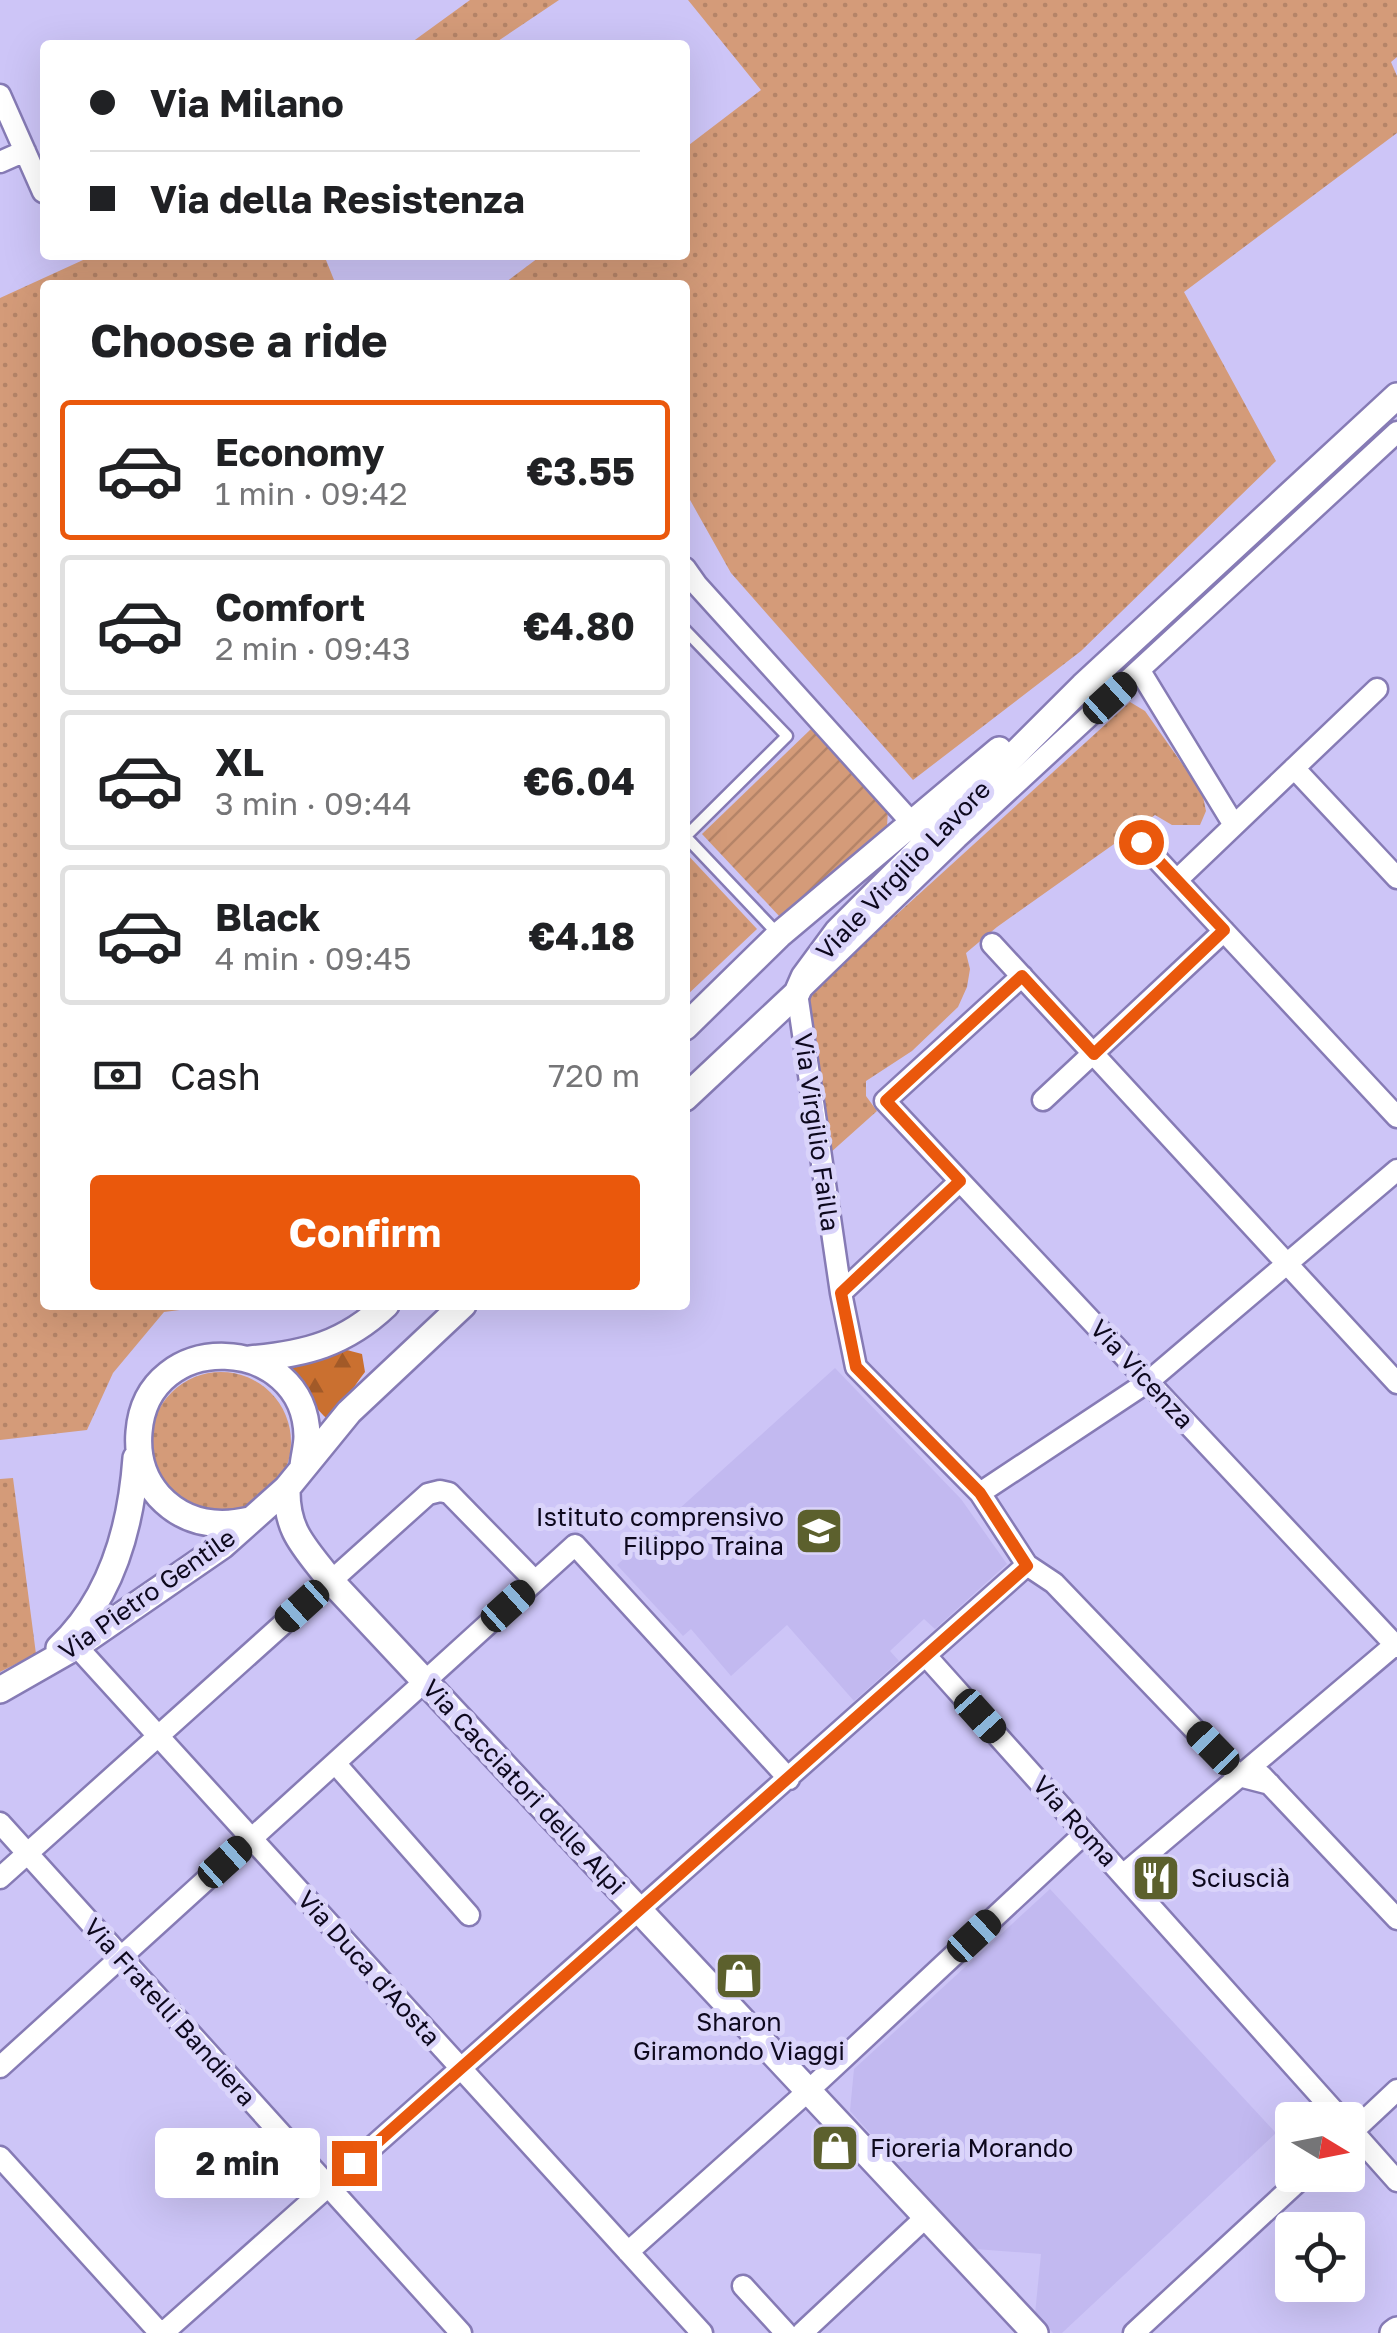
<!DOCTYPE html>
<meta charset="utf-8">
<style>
body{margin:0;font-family:"Golos Text",sans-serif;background:#f2f2f2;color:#202124;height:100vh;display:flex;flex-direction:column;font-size:38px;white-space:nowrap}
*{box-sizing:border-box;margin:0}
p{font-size:32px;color:#757577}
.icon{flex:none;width:55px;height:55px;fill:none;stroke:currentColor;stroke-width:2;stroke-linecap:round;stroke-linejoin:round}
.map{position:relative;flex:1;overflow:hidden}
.panel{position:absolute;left:40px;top:280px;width:650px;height:1030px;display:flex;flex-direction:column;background:#fff;border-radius:10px;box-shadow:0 10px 40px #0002}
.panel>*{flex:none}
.guide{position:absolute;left:40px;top:40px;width:650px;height:220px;border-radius:10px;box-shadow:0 10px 40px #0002;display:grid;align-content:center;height:220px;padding:0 50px;background:#fff}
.needle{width:65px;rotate:100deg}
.tools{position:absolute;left:1275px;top:2102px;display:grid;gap:20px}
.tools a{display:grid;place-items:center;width:90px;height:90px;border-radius:10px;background:#fff;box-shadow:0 10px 40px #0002;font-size:50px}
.end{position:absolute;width:45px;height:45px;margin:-22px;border:12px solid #ea580c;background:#fff;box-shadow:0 0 0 5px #fff}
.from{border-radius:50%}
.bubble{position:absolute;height:70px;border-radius:10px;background:#fff;box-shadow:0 10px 40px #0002;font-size:32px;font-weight:700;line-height:70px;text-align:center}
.car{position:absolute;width:30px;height:60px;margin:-30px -15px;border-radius:12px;box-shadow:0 0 8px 2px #0007;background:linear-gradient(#222 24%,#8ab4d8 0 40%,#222 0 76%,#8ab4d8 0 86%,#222 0)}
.guide b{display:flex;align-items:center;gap:35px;height:95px;font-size:38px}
.guide b+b{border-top:2px solid #e0e0e0}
.guide i{width:25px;height:25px;background:#202124}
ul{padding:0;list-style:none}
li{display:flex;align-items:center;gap:30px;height:140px;margin:0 20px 15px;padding:0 30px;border:5px solid #e0e0e0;border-radius:10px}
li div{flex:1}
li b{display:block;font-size:38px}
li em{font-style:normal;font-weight:700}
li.on{border-color:#ea580c}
li>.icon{width:90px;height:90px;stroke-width:1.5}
h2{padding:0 50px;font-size:45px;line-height:120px}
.pay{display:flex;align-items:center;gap:25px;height:110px;padding:0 50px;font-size:38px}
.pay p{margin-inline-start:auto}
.action{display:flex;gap:20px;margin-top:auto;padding:20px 50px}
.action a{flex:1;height:115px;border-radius:10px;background:#ea580c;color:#fff;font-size:40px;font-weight:700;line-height:115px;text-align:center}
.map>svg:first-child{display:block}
.built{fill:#c2b9f0}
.grass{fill:url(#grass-dots)}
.forest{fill:url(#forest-firs)}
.garden{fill:url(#garden-furrows)}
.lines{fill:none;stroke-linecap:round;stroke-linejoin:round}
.service-casing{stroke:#867bb5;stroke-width:15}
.minor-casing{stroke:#867bb5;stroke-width:25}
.tertiary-casing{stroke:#867bb5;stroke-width:30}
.service{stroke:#fff;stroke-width:10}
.minor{stroke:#fff;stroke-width:20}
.tertiary{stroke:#fff;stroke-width:25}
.route{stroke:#ea580c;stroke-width:12}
.labels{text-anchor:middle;stroke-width:10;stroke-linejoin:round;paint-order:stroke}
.street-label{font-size:25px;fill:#0d081d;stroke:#dad4fa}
.poi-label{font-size:25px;fill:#0d081d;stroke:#dad4fa;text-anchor:start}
</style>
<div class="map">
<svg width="1397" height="2333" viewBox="0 0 1397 2333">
<defs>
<pattern id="grass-dots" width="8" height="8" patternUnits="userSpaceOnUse" patternTransform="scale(2.5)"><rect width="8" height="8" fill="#d49b79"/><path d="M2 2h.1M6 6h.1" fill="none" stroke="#b58468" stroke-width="1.8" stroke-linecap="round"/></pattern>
<pattern id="forest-firs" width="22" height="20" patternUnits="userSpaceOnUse" patternTransform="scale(2.5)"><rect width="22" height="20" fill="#ca7030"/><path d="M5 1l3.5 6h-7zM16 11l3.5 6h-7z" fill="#a25a28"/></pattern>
<pattern id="garden-furrows" width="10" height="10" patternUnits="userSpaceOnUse" patternTransform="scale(2.5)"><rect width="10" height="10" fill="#d49b79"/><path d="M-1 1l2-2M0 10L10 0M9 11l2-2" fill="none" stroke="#b58468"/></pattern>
</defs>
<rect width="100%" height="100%" fill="#cdc5f7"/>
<path class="built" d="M835 1368 961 1499 1007 1564 935 1629 924 1619 890 1651 899 1661 854 1701 787 1625 731 1676 691 1629 683 1636 617 1565Z
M1050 1889 1276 2133 1062 2333H1053L1035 2314 1041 2254 975 2249 850 2111 854 2069Z"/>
<path class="grass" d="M470 0H559L492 45H408Z
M688 0H1397V57L1391 62 1397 76V133L1184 292 1276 461 1081 651 913 780 731 573 685 491V285H502L542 255H685V148L761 90Z
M94 255H324L336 285H45V1305H219L164 1312 113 1373 87 1430 0 1440V298Z
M1130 702 1145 711 1202 792 1206 811 1200 825H1172L1155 815 997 927 966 953 970 969 967 987 958 1007 912 1051 866 1081V1096L877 1111 830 1153 809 1000 817 987Z
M685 852 757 929 685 997Z
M151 1442a70 70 0 1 1 140 0a70 70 0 1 1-140 0Z
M13 1478 36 1654 0 1672V1479Z"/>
<path class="forest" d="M343 1349 362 1354 365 1372C352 1389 343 1405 330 1421 313 1408 306 1390 292 1372L293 1367Z"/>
<path class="garden" d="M811 729 888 810 887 826 790 915 780 917 702 834Z"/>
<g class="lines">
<g class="service-casing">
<path id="service" d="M685 630 787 736 685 837
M685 836 778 934"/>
</g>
<g class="minor-casing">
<path id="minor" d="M0 95 43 192
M0 162 25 151
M685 568 697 585 912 823
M1140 671 1234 825
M1294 768 1397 878
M1141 842 1397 1117
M1177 880 1377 689
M992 944 1397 1383
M1022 976 885 1101 1397 1647
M1043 1100 1224 931
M841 1293 960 1181
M980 1493 1149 1381 1397 1170
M69 1638 702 2333
M927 1657 1342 2120
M335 1763 469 1915
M1261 1775 1397 1919
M1270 1784 1239 1776 1054 1583 1027 1565 980 1493 856 1367 841 1293 797 993 957 838 1397 432
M0 1823 461 2333
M1123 1875 1397 1643
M0 1878 428 1494 440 1491 449 1493 535 1581
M0 2067 575 1545 789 1779
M1348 2126 1397 2181
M1348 2136 1397 2090
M0 2157 160 2333
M628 2252 807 2092 1085 1833
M743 2286 786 2333
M163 2333 1027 1565
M802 2333 926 2217
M1134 2333 1305 2175"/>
</g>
<g class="tertiary-casing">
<path id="tertiary" d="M685 1027 779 935 999 750
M685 1098 797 993 804 977 838 931 1083 686 1397 396
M250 1359C305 1354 345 1344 386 1305
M287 1488C286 1532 305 1547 330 1580L1035 2333
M250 1520C216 1528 184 1523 159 1496 143 1478 137 1455 139 1432 147 1327 305 1334 307 1436 307 1446 304 1456 303 1466
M59 1648C111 1599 131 1528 136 1458
M0 1690 77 1646 222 1546 287 1488 349 1412 463 1305
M1393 2333 1397 2330"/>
</g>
<use href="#service" class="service"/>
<use href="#minor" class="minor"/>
<use href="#tertiary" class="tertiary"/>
</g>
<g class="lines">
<path class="route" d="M354 2163 1027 1566 980 1493 856 1367 841 1293 960 1181 886 1101 1022 976 1094 1054 1224 930 1141 842"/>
</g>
<defs>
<g id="school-square" transform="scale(2.5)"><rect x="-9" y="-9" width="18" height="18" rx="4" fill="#5c602d" stroke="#dad4fa"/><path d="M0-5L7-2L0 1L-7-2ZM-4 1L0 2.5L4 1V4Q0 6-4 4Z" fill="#fff"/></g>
<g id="restaurant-square" transform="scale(2.5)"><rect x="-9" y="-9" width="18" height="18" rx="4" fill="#5c602d" stroke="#dad4fa"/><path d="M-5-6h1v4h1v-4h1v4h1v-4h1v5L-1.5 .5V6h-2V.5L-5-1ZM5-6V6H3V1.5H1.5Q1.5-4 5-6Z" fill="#fff"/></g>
<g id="shop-square" transform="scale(2.5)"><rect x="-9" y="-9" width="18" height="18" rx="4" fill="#5c602d" stroke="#dad4fa"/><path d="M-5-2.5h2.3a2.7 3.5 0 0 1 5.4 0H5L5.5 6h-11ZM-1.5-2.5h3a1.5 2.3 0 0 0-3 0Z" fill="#fff"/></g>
</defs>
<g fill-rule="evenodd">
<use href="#school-square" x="819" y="1531"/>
<use href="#restaurant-square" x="1156" y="1878"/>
<use href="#shop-square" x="739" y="1976"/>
<use href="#shop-square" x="835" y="2148"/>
</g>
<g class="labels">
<g class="street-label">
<text transform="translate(903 870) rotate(-46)" y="9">Viale Virgilio Lavore</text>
<text transform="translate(817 1132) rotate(82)" y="9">Via Virgilio Failla</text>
<text transform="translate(1142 1374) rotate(47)" y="9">Via Vicenza</text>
<text transform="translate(147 1594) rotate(-35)" y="9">Via Pietro Gentile</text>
<text transform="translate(524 1787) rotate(47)" y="9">Via Cacciatori delle Alpi</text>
<text transform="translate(1075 1821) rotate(48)" y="9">Via Roma</text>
<text transform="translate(369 1968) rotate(48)" y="9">Via Duca d'Aosta</text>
<text transform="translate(170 2012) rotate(48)" y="9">Via Fratelli Bandiera</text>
</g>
<g class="poi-label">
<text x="784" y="1526" text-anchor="end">Istituto comprensivo<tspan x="784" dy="29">Filippo Traina</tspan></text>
<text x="1191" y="1887">Sciuscià</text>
<text x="739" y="2031" text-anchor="middle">Sharon<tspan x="739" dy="29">Giramondo Viaggi</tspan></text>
<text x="870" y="2157">Fioreria Morando</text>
</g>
</g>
</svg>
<div class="tools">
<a><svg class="needle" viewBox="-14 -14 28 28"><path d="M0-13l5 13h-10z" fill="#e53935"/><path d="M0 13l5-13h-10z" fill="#757577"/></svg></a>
<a><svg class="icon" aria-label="locate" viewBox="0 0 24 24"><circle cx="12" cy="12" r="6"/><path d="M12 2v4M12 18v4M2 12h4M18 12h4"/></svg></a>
</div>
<i class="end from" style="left:1141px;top:842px"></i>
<i class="end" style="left:354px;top:2163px"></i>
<div class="bubble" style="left:155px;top:2128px;width:165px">2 min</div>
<i class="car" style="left:1110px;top:698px;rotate:48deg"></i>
<i class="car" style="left:302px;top:1606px;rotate:228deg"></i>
<i class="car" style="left:508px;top:1606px;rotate:48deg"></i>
<i class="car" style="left:980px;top:1716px;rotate:138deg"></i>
<i class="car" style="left:1213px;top:1748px;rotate:316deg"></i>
<i class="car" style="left:225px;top:1862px;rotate:48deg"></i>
<i class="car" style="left:974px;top:1936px;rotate:47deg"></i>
<div class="guide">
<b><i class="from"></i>Via Milano</b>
<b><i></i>Via della Resistenza</b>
</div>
<section class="panel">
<h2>Choose a ride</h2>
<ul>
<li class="on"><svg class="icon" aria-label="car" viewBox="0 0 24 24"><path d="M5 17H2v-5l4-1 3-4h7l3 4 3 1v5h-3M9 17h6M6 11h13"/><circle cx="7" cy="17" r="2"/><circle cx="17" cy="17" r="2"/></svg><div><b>Economy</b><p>1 min · 09:42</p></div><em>€3.55</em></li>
<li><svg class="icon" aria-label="car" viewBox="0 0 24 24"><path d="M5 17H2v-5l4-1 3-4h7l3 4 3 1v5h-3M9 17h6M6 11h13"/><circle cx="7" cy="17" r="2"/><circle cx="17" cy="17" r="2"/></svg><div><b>Comfort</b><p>2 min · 09:43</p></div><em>€4.80</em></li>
<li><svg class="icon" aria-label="car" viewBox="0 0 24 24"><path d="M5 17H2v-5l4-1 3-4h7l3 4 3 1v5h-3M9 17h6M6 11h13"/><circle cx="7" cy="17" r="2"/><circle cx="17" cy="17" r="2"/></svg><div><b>XL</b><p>3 min · 09:44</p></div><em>€6.04</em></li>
<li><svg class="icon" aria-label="car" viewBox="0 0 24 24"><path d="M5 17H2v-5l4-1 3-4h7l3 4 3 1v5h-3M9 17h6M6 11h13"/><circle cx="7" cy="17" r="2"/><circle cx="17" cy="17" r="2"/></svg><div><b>Black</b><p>4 min · 09:45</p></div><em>€4.18</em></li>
</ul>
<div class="pay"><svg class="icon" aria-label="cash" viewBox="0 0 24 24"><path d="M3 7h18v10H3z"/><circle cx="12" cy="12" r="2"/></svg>Cash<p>720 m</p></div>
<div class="action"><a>Confirm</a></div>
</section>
</div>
